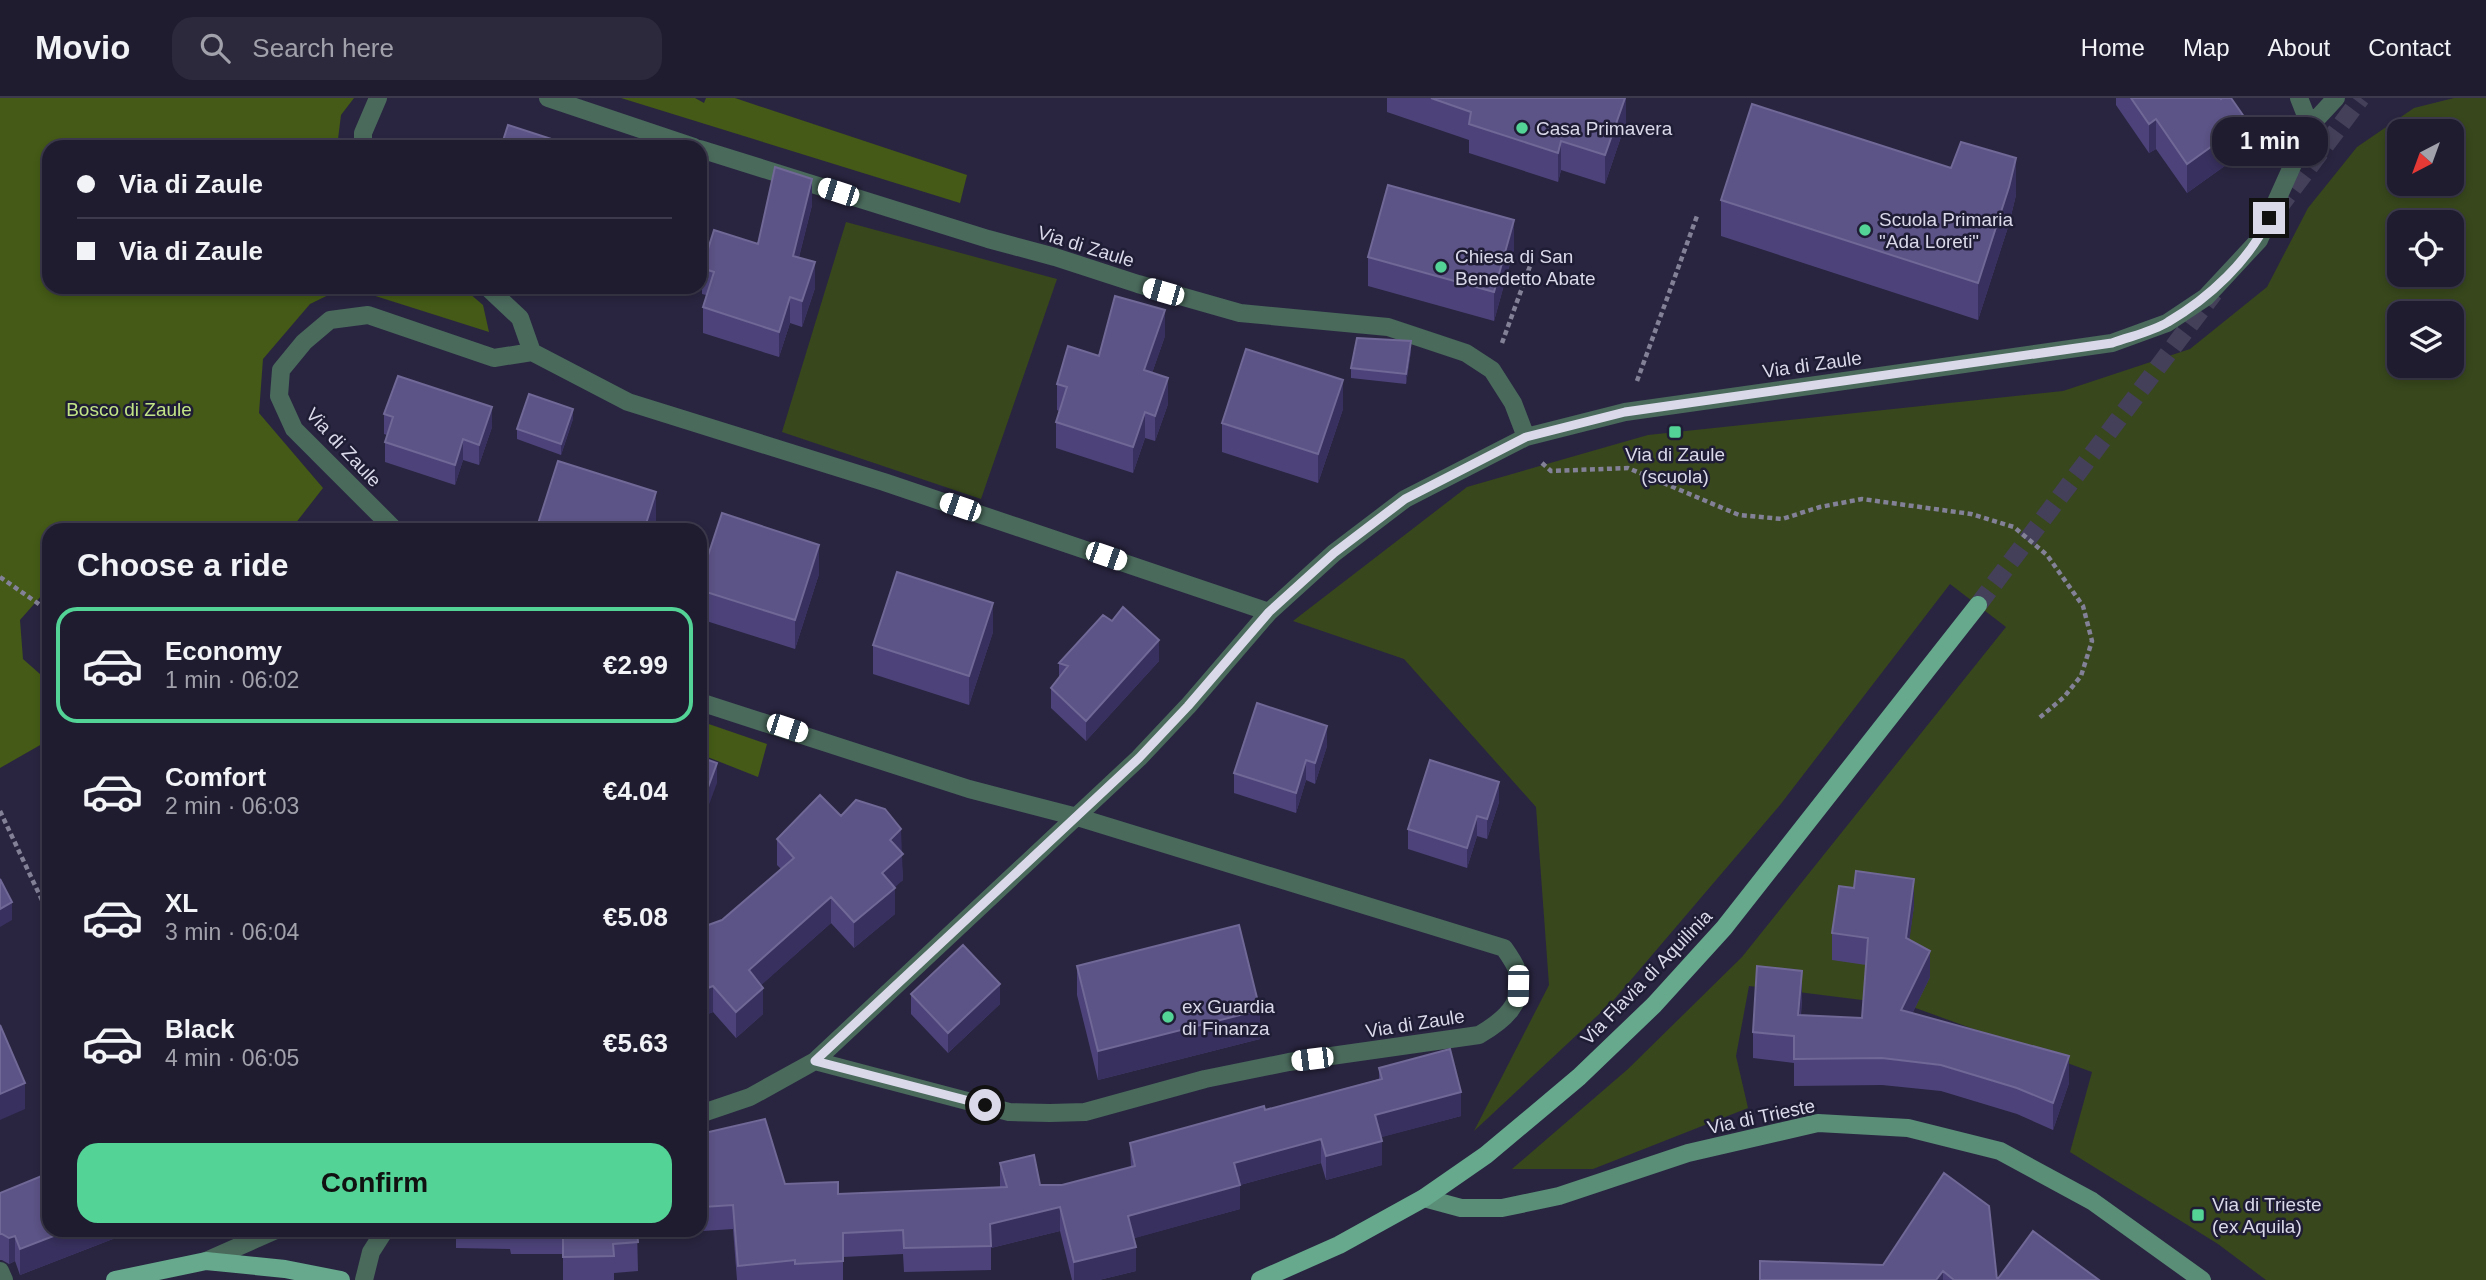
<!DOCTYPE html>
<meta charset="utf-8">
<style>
body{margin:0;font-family:Helvetica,sans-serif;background:#2c293c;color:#f1f3f6;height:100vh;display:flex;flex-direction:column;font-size:26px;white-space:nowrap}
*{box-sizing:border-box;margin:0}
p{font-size:23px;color:#a1a1ab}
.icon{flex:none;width:38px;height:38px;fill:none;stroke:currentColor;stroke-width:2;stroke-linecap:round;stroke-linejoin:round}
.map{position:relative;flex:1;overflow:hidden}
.details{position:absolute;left:42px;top:425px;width:665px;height:714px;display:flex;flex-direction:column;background:#1f1c30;border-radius:21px;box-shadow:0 4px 10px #0003,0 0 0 2px #3c3a4c}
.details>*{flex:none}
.banner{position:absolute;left:42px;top:42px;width:665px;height:154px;border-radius:21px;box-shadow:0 4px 10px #0003,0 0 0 2px #3c3a4c;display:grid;align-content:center;height:154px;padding:0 35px;background:#1f1c30}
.needle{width:46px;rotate:221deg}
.fabs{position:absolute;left:2387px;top:21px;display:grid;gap:14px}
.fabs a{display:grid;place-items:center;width:77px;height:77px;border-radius:14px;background:#1f1c30;box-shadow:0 4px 10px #0003,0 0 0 2px #3c3a4c;font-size:35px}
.end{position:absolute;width:32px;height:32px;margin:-16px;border:9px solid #dad9ea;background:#111;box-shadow:0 0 0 4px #111}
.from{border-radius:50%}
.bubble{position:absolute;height:49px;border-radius:21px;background:#1f1c30;box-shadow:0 4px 10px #0003,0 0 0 2px #3c3a4c;font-size:23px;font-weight:700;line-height:49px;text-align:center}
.car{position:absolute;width:21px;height:42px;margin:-21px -10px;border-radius:9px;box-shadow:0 0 5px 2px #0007;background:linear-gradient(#fff 24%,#345 0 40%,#fff 0 76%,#345 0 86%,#fff 0)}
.banner b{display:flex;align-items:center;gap:24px;height:66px;font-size:26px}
.banner b+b{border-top:2px solid #3c3a4c}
.banner i{width:18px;height:18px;background:#f1f3f6}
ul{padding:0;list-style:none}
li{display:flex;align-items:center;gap:21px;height:116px;margin:0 14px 10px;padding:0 21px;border:4px solid transparent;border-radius:21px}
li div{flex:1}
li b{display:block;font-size:26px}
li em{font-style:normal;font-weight:700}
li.active{border-color:#53d396}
li>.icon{width:63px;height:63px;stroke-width:1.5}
h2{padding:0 35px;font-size:32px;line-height:84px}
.action{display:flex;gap:14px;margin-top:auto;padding:14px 35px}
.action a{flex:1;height:80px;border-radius:21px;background:#53d396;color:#111;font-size:28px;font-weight:700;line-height:80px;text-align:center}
header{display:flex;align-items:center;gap:42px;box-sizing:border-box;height:98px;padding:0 35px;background:#1f1c30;border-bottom:2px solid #3c3a4c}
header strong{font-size:33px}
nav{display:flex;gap:38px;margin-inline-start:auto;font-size:24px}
.search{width:490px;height:63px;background:#2c293c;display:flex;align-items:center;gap:18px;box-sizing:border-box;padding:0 24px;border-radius:21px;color:#a1a1ab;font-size:26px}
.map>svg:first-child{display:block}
.green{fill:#38471c;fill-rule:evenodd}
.forest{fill:#445a16}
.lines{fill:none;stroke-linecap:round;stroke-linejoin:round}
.primary-tunnel{stroke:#44405a;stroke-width:18;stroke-dasharray:18 9;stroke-linecap:butt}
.path{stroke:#838197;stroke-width:4.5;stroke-dasharray:5 3.5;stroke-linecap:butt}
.street{stroke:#4a6a5c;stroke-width:18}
.secondary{stroke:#5a8e77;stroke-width:18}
.primary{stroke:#66a98d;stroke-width:18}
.wall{fill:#4d437a}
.shaded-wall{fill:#38305e}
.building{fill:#5c5386;stroke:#706896;stroke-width:2}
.route{stroke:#dad9ea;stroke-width:9}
.poi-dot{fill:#53d396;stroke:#1f1c35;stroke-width:2.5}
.labels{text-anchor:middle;stroke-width:5;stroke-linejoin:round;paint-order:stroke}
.poi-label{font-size:19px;fill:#dad9ea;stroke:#1f1c35;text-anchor:start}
.street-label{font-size:19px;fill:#dad9ea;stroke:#1f1c35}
.park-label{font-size:19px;fill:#c1e486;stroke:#1f1c35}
</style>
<header>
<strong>Movio</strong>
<div class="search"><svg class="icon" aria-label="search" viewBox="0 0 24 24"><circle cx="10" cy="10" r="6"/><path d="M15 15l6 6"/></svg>Search here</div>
<nav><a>Home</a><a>Map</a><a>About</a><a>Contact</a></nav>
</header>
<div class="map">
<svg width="2486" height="1182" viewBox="0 0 2486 1182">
<rect width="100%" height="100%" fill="#292540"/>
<path class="green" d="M2454 0H2486V1182H2266L2218 1146 2070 1054 2092 974 1910 908 1749 888 1736 958 1748 1010 1593 1071H1512L1628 971 1742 859 2006 529 1950 486 1780 707 1612 904 1474 1033 1549 887 1536 709 1404 561 1293 523 1467 389 1648 337 2063 293 2190 251 2267 189 2308 110 2357 49 2414 10ZM2399 33H2452V86H2399ZM2399 124H2452V177H2399ZM2399 215H2452V268H2399Z
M846 124 1057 181 981 401 782 334Z"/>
<path class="forest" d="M0 0H354L341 17 337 49H49V189H345L310 206 263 261 259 315 323 390 295 426 302 432H49V489L20 522 23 561 49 584V642L0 670Z
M621 0H695L704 5 706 0H735L967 77 960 105Z
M347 189H462L483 207 489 234Z
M700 623 767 646 758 679 700 656Z"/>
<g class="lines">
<path class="primary-tunnel" d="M2277 112 2361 0
M1978 507 2214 195"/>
<path class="path" d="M1502 245 1530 168
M1637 283 1697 118
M1542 365 1551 373 1628 370 1739 417 1782 421 1820 409 1862 401 1971 416 2014 429 2047 457 2083 508 2092 543 2081 578 2064 599 2038 621
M0 479 49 513
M0 713 49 817"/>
<path class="street" d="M548 0 694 49
M2299 0 2310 28
M363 49V35L378 0
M700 51 988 141 1055 159 1138 186 1240 215 1388 229 1466 255 1492 272 1513 305 1526 339
M487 189 520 220 532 254 628 304 884 384 1269 514
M395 432 294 331 279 298 281 272 304 244 330 222 368 217 494 260 532 254
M700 604 969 691 1077 719 1504 850C1509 857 1516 867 1518 875 1525 906 1503 923 1479 937L1289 964 1205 981 1085 1014 1050 1015 1009 1014 815 963
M700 1016 750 999 815 963 1139 660 1188 608 1269 514 1334 455 1405 401 1526 339 1625 314 2112 245 2167 225 2206 199 2259 142 2310 28 2336 0
M206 1163 276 1132
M0 1173 4 1182
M364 1182 371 1154 385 1132"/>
<path class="secondary" d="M1424 1100 1461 1110H1502L1559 1098 1688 1055 1818 1025 1908 1030 2000 1053 2092 1103 2202 1182"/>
<path class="primary" d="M115 1182 206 1163 285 1171 341 1182
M1260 1182 1339 1147 1424 1100 1486 1057 1579 979 1654 907 1724 830 1978 507"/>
</g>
<path class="wall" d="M1387 0H1626V24L1605 86 1561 72 1558 84 1469 55V42L1387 14Z
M2116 0H2220L2247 52 2187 95 2156 51 2149 55 2116 7Z
M2016 97 2009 126 1978 222 1721 138V102Z
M812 107 799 159 815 190 802 229 790 225 779 259 703 235V209L706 197 702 196V170L758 146Z
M1514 151 1494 223 1368 188V159Z
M1165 238 1152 275 1168 306 1155 343 1145 340 1133 375 1056 350V324L1059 313 1057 312V286L1099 258Z
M1411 253 1406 286 1351 280V270Z
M1343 311 1318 385 1222 354V325Z
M384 316 492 329 479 367 463 362 455 387 385 364V344L387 337 384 336Z
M573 321 561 357 517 341V331Z
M819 476 795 551 700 521V482Z
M993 534 969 607 873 576V547Z
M1159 563 1086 643 1051 610V590L1059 579V565Z
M1327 648 1315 686 1306 682 1296 715 1234 695V675Z
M49 667V691L43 679V668Z
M1499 704 1487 741 1477 738 1467 770 1408 751V731Z
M841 718 901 754 903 782 894 789 895 816 854 850 831 825 761 887 763 916 736 940 713 914 700 919V830L722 822 781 771 777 767V741Z
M1914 808 1909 842 1930 879 1912 916 2069 985 2053 1032 2017 1016 1941 993 1882 987 1794 988V965L1753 960V934L1802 900 1801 917 1862 920 1866 867 1832 862V835Z
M1077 868 1260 941 1098 982 1077 897Z
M911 896 1000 906 948 955 911 916Z
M1379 970 1461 1018 1381 1039 1382 1067 1326 1082 1321 1065 1240 1087V1111L1134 1140 1136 1173 1099 1182H1072L1060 1133 991 1150V1172L904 1174 903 1156 843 1159V1182H737L733 1131 703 1133 700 1099V1036L785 1086 838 1096 1000 1089V1065L1040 1087H1062L1131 1069 1130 1045 1265 1012 1379 981Z
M1944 1075 1997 1182H1760L1883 1167Z
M0 1095 49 1132H136L20 1177 15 1163 9 1166 2 1162H0Z
M456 1132H637L638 1173 614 1175V1182H563V1156H511L510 1151 456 1150Z"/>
<path class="shaded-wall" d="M1625 0H1626V24L1605 86V57Z
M2156 21V51L2149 55V26Z
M2247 23V52L2187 95V66Z
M1561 43V72L1558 84V55Z
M2016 60V97L2009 126 1978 222V185Z
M812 81V107L793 183V158Z
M1514 122V151L1494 223V194Z
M815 164V190L802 229V203Z
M790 199V225L779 259V234Z
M1165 212V238L1144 298V272Z
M1411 243V253L1406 286V276Z
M1168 280V306L1155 343V318Z
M1343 282V311L1318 385V356Z
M492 309V329L479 367V347Z
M573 311V321L561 357V346Z
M1145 314V340L1133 375V349Z
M463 341V362L455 387V367Z
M656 394V423L653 432H644Z
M819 447V476L795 551V522Z
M993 505V534L969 607V578Z
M1159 542V563L1086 643V623Z
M1327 628V648L1315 686V665Z
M1306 662V682L1296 715V695Z
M717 665V685L700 731V711Z
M1499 684V704L1487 741V721Z
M1477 718V738L1467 770V750Z
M901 731 903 782 882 801V775L890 742Z
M1914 781V808L1906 867V840Z
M895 790V816L854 850V824Z
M831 799V825L749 898V872Z
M12 804V822L0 829V811Z
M1930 853V879L1901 939V912Z
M1802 873V900L1798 943V917Z
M1000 886V906L948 955V935Z
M713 888V914L700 919V893Z
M763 890V916L736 940V914Z
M1260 912V941L1098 982V953Z
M2069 958V985L2053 1032V1005Z
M25 985V1011L0 1022V996Z
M1461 994V1018L1375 1041V1017Z
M1321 1041V1065L1240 1087V1111L1128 1142V1118L1234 1065Z
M1382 1043V1067L1326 1082V1058Z
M1060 1109V1133L991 1150 990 1126Z
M69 1132H136L20 1177V1151Z
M15 1138V1163L9 1166V1140Z
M1136 1149V1173L1099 1182H1074V1164Z
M1943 1173V1182H1936Z"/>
<path class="building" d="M1431 0H1625L1605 57 1561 43 1558 55 1469 26 1471 14Z
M2131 0H2220L2221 1 2222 0H2231L2247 23 2187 66 2156 21 2149 26Z
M1752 6 1951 70 1961 44 2016 60 2009 89 1978 185 1721 102Z
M508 27 576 49H501Z
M775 69 812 81 793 158 815 164 802 203 790 199 779 234 703 209 714 174 702 170 714 132 758 146Z
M1388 87 1514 122 1494 194 1368 159Z
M1115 198 1165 212 1144 272 1168 280 1155 318 1145 314 1133 349 1056 324 1067 289 1057 286 1068 248 1099 258Z
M1357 240 1411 243 1406 276 1351 270Z
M1246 251 1343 282 1318 356 1222 325Z
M398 278 492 309 479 347 463 341 455 367 385 344 393 319 384 316Z
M529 296 573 311 561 346 517 331Z
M558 363 656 394 644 432H536Z
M722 415 819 447 795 522 700 492V482Z
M897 474 993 505 969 578 873 547Z
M1123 509 1159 542 1086 623 1051 590 1068 568 1059 565 1103 517 1112 523Z
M1257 605 1327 628 1315 665 1306 662 1296 695 1234 675Z
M700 659 717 665 700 711Z
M1430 662 1499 684 1487 721 1477 718 1467 750 1408 731Z
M49 667V680L43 668Z
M820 697 841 718 856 702 885 711 901 731 890 742 903 756 882 775 895 790 854 824 831 799 749 872 763 890 736 914 713 888 700 893V830L722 822 794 760 777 741Z
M1856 773 1914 781 1906 840 1930 853 1901 912 2069 958 2053 1005 2017 990 1941 967 1882 960 1794 961V938L1753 934 1757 868 1802 873 1798 917 1862 920 1868 840 1832 835 1839 788 1854 790Z
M0 781 12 804 0 811Z
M1239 827 1260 912 1098 953 1077 868Z
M963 847 1000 886 948 935 911 896Z
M0 927 25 985 0 996Z
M1450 951 1461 994 1375 1017 1382 1043 1326 1058 1321 1041 1234 1065 1240 1087 1128 1118 1136 1149 1074 1164 1060 1109 990 1126 991 1148 904 1150 903 1132 843 1135V1163L795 1166V1162L738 1168 733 1107 703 1109 700 1075V1036L765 1021 785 1086 838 1084V1096L1007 1089 1000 1065 1034 1057 1040 1087H1062L1135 1068 1130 1045 1264 1008 1265 1012 1382 981 1379 970Z
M49 1075V1132H69L20 1151 15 1138 9 1140 2 1136H0V1095Z
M1944 1075 1989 1108 1997 1182H1954L1943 1173 1936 1182H1760V1163L1883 1167Z
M563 1132H637L638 1144 613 1146 614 1158 563 1159Z
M2033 1133 2099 1182H1997Z"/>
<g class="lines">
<path class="route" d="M985 1007 815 963 1139 660 1188 608 1269 514 1334 455 1405 401 1526 339 1625 314 2112 245C2131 238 2152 234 2168 224 2209 200 2250 162 2269 120"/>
</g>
<g class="poi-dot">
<circle cx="1522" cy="30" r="7"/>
<circle cx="1865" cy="132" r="7"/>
<circle cx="1441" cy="169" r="7"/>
<rect x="1668" y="327" width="14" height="14" rx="3.5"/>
<circle cx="1168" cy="919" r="7"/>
<rect x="2191" y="1110" width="14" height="14" rx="3.5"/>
</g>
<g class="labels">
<g class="poi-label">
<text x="1536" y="37">Casa Primavera</text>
<text x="1879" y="128">Scuola Primaria<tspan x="1879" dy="22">"Ada Loreti"</tspan></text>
<text x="1455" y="165">Chiesa di San<tspan x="1455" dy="22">Benedetto Abate</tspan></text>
<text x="1675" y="363" text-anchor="middle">Via di Zaule<tspan x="1675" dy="22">(scuola)</tspan></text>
<text x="1182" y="915">ex Guardia<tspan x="1182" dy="22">di Finanza</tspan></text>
<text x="2212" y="1113">Via di Trieste<tspan x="2212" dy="22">(ex Aquila)</tspan></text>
</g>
<g class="street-label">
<text transform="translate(1086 148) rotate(17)" y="7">Via di Zaule</text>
<text transform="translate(1812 266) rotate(-8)" y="7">Via di Zaule</text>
<text transform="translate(344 349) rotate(47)" y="7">Via di Zaule</text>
<text transform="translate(1646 879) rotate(-46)" y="7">Via Flavia di Aquilinia</text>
<text transform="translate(1415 925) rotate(-9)" y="7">Via di Zaule</text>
<text transform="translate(1761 1018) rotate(-12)" y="7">Via di Trieste</text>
</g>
<g class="park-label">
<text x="129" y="318">Bosco di Zaule</text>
</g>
</g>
</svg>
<div class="fabs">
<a><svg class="needle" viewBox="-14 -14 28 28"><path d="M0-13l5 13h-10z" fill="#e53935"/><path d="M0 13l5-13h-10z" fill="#a1a1ab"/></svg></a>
<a><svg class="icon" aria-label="locate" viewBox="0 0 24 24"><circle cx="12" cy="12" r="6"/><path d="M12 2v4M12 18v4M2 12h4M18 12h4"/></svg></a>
<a><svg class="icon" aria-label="layers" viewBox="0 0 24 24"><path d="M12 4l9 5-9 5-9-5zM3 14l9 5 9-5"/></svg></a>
</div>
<i class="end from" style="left:985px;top:1007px"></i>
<i class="end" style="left:2269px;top:120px"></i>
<div class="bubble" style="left:2212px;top:19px;width:116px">1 min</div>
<i class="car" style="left:838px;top:94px;rotate:288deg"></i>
<i class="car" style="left:1163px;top:194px;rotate:286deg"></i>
<i class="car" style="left:960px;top:409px;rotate:289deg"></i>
<i class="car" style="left:1106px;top:458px;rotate:109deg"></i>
<i class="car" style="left:787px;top:630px;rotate:108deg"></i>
<i class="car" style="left:1518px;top:888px;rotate:181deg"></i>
<i class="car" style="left:1312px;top:961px;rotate:263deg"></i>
<div class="banner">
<b><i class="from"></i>Via di Zaule</b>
<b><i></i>Via di Zaule</b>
</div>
<section class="details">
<h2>Choose a ride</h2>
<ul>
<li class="active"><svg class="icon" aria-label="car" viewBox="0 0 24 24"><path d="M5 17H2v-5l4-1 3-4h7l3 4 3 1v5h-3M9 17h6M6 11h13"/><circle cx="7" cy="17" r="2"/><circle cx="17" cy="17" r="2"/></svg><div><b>Economy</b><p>1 min · 06:02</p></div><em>€2.99</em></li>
<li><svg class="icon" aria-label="car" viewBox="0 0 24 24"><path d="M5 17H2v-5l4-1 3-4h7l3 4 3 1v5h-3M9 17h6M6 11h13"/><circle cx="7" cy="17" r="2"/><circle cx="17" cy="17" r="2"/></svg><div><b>Comfort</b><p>2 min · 06:03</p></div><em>€4.04</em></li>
<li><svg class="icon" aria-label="car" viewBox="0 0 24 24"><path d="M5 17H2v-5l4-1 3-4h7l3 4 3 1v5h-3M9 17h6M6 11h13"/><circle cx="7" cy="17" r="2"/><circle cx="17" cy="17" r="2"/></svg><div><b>XL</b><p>3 min · 06:04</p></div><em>€5.08</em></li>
<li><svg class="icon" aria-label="car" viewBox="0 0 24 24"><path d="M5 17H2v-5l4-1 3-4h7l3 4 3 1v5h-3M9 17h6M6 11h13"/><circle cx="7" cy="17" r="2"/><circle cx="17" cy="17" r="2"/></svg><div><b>Black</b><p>4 min · 06:05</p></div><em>€5.63</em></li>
</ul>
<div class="action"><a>Confirm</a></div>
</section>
</div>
